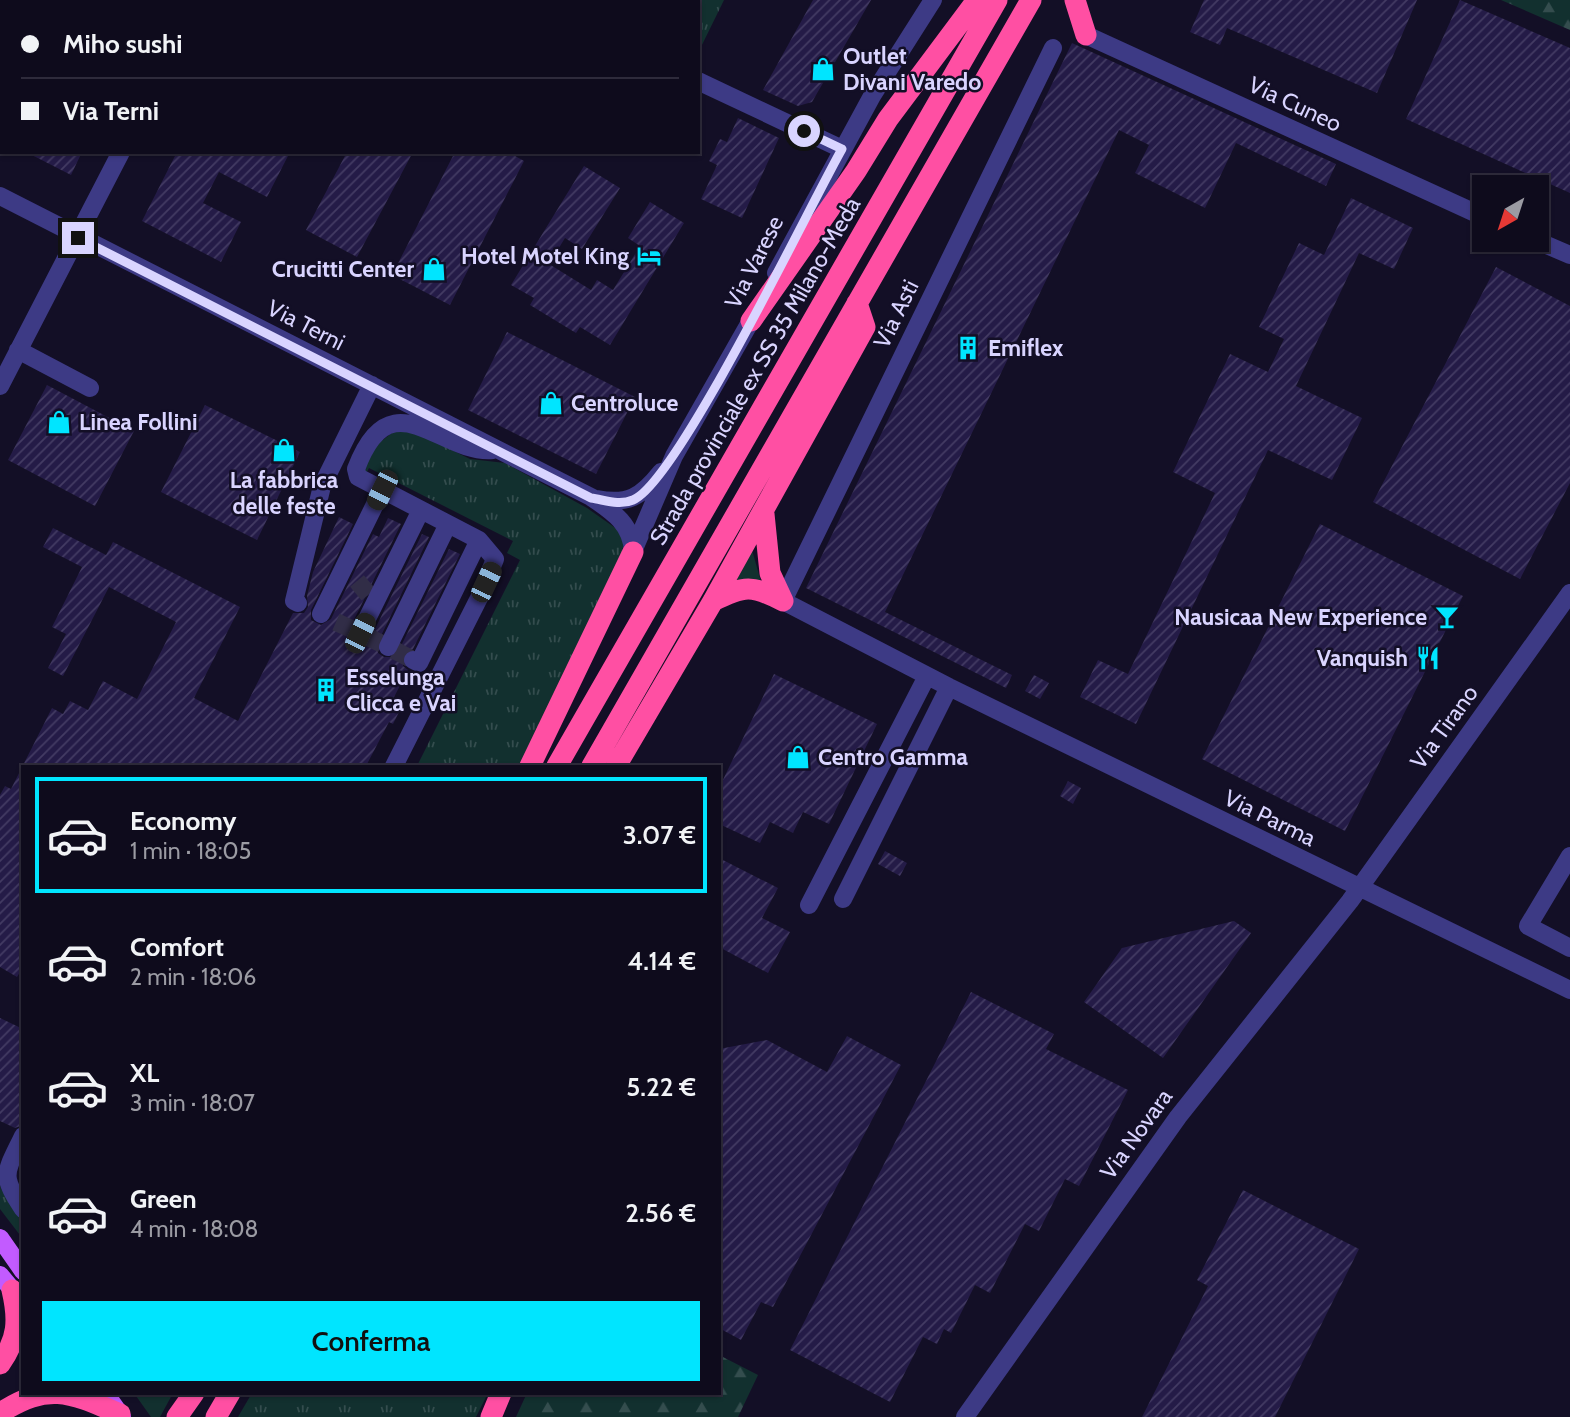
<!DOCTYPE html>
<html lang="it">
<meta charset="utf-8">
<style>
body{margin:0;font-family:Cabin,sans-serif;background:#171425;color:#f1f3f6;height:100vh;display:flex;flex-direction:column;font-size:26px;white-space:nowrap}
*{box-sizing:border-box;margin:0}
p{font-size:23px;color:#9b9ba3}
.icon{flex:none;width:38px;height:38px;fill:none;stroke:currentColor;stroke-width:2;stroke-linecap:round;stroke-linejoin:round}
.map{position:relative;flex:1;overflow:hidden}
.side{position:absolute;left:21px;top:765px;width:700px;height:630px;display:flex;flex-direction:column;background:#0e0b1c;border-radius:0px;box-shadow:0 2px 5px #0004,0 0 0 2px #2e2b3b}
.side>*{flex:none}
.hud{position:absolute;left:0px;top:0px;width:700px;height:154px;box-shadow:0 2px 5px #0004,0 0 0 2px #2e2b3b;display:grid;align-content:center;height:154px;padding:0 21px;background:#0e0b1c}
.needle{width:46px;rotate:219deg}
.tools{position:absolute;left:1472px;top:175px;display:grid;gap:14px}
.tools a{display:grid;place-items:center;width:77px;height:77px;border-radius:0px;background:#0e0b1c;box-shadow:0 2px 5px #0004,0 0 0 2px #2e2b3b;font-size:35px}
.end{position:absolute;width:32px;height:32px;margin:-16px;border:9px solid #d9d4ff;background:#111;box-shadow:0 0 0 4px #111}
.from{border-radius:50%}
.car{position:absolute;width:21px;height:42px;margin:-21px -10px;border-radius:9px;box-shadow:0 0 5px 2px #0007;background:linear-gradient(#222 24%,#8ab4d8 0 40%,#222 0 76%,#8ab4d8 0 86%,#222 0)}
.hud b{display:flex;align-items:center;gap:24px;height:66px;font-size:26px}
.hud b+b{border-top:2px solid #2e2b3b}
.hud i{width:18px;height:18px;background:#f1f3f6}
ul{padding:12px 0 0;list-style:none}
li{display:flex;align-items:center;gap:21px;height:116px;margin:0 14px 10px;padding:0 7px;border:4px solid transparent;border-radius:0px}
li div{flex:1}
li b{display:block;font-size:26px}
li em{font-style:normal;font-weight:600}
li.selected{border-color:#00e5ff}
li>.icon{width:63px;height:63px;stroke-width:1.5}
.button{display:flex;gap:14px;margin-top:auto;padding:14px 21px}
.button a{flex:1;height:80px;border-radius:0px;background:#00e5ff;color:#111;font-size:28px;font-weight:600;line-height:80px;text-align:center}
.map>svg:first-child{display:block}
.grass{fill:url(#grass-tufts)}
.forest{fill:url(#forest-firs)}
.building{fill:url(#building-hatch)}
.lines{fill:none;stroke-linecap:round;stroke-linejoin:round}
.minor-tunnel{stroke:#312d47;stroke-width:18;stroke-dasharray:18 9;stroke-linecap:butt}
.minor{stroke:#3d3a85;stroke-width:18}
.major{stroke:#c25bff;stroke-width:18}
.highway{stroke:#ff4fa3;stroke-width:21}
.route{stroke:#d9d4ff;stroke-width:9}
.labels{text-anchor:middle;stroke-width:5;stroke-linejoin:round;paint-order:stroke}
.poi-label{font-size:23px;font-weight:bold;fill:#d9d4ff;stroke:#130f26;text-anchor:start}
.street-label{font-size:23px;fill:#d9d4ff;stroke:#130f26}
</style>
<div class="map">
<svg width="1570" height="1417" viewBox="0 0 1570 1417">
<defs>
<pattern id="grass-tufts" width="24" height="20" patternUnits="userSpaceOnUse" patternTransform="scale(1.75)"><rect width="24" height="20" fill="#12302f"/><path d="M3 7l-1-3M5 7V3M7 7l1-3M15 17l-1-3M17 17v-4M19 17l1-3" fill="none" stroke="#344d4e"/></pattern>
<pattern id="forest-firs" width="22" height="20" patternUnits="userSpaceOnUse" patternTransform="scale(1.75)"><rect width="22" height="20" fill="#12302f"/><path d="M5 1l3.5 6h-7zM16 11l3.5 6h-7z" fill="#344d4e"/></pattern>
<pattern id="building-hatch" width="6" height="6" patternUnits="userSpaceOnUse" patternTransform="scale(1.75)"><rect width="6" height="6" fill="#241b47"/><path d="M-1 1l2-2M0 6l6-6M5 7l2-2" fill="none" stroke="#433b63"/></pattern>
</defs>
<rect width="100%" height="100%" fill="#130f26"/>
<path class="grass" d="M596 0H724L698 53V2Z
M396 430H411L470 459 505 463 587 508 621 532 624 543 621 556 522 766H417L520 560 507 553 513 541 369 468 361 483 367 452Z
M752 550 761 582 735 580Z
M0 1183 1 1189 23 1218V1239L0 1209Z
M134 1393H173L160 1417H151Z
M252 1393H488L476 1417H238Z"/>
<path class="forest" d="M1501 0H1570V30Z
M719 1355 758 1375 738 1417H516L527 1393H719Z"/>
<path class="building" d="M813 0H871L812 102 798 106 763 90Z
M1204 0H1417L1377 93 1227 28 1220 45 1190 32Z
M1460 0 1570 48V193L1406 119Z
M1072 43 1336 164 1326 186 1236 143 1205 208 1135 173 1149 145 1119 130 885 612 1012 675 1006 688 806 588Z
M738 118 779 138 742 218 701 199 717 165 709 161 720 139 727 142Z
M26 152H82L71 175Z
M177 152H290L267 197 219 172 203 203 241 222 221 262 142 221Z
M347 152H413L357 257 306 230Z
M455 152H508L524 161 450 305 392 275Z
M584 166 620 188 582 249 565 238 549 264 591 290 597 280 613 290 640 246 628 238 650 202 684 223 610 345 580 327 576 333 530 305 534 298 511 285Z
M1351 198 1413 228 1394 269 1359 253 1296 386 1362 418 1332 480 1268 450 1136 724 1080 697 1098 660 1128 674 1215 493 1173 472 1230 354 1268 372 1284 339 1259 327 1299 243 1324 255Z
M1496 267 1570 306V483L1520 579 1373 502Z
M507 332 635 397 596 474 468 410Z
M47 385 134 431 95 506 8 460Z
M205 405 300 452 257 540 161 492Z
M339 517 353 524 311 610V620L321 625 331 619 373 534 379 537 388 518 401 524 350 628V639L356 643 361 644 370 639 422 534 429 537 378 642V653L384 657H394L398 652 449 549 460 554 413 649 403 656V666L408 670 392 701 402 706 393 724 389 722 366 766H23V967L17 977 0 967V795L5 786 11 789 52 708 63 714 70 701 88 710 103 681 137 699 176 622 109 587 63 676 48 668 66 634 52 627 82 567 43 547 53 528 106 555 113 542 240 607 194 698 238 721 293 613H304L308 607 307 596 313 572Z
M1320 524 1463 596 1345 831 1202 759Z
M774 674 877 724 829 824 803 812 793 833 770 822 760 843 719 824V788Z
M1034 675 1049 683 1040 699 1025 691Z
M1068 781 1081 788 1073 804 1060 796Z
M885 851 907 863 900 876 878 864Z
M719 858 778 888 762 918 790 932 768 973 719 947Z
M1234 921 1251 933 1163 1058 1084 1002 1122 948Z
M971 992 1054 1034 1046 1049 1128 1090 1079 1186 1065 1179 1039 1231 1025 1224 990 1293 975 1285 951 1333 944 1329 937 1344 923 1337 890 1402 790 1350Z
M0 1018 23 1029V1125L15 1128 0 1121Z
M847 1036 901 1065 773 1307 761 1302 741 1340 719 1328V1049L767 1040 827 1072Z
M1243 1190 1359 1249 1275 1417H1142L1208 1286 1197 1280Z"/>
<g class="lines">
<path class="minor-tunnel" d="M357 581 372 599
M336 622 356 631
M366 636 384 645
M394 650 413 660"/>
<path class="minor" d="M525 0 529 2
M197 2 198 0
M1086 35 1484 217
M1053 48 783 601 949 687 1570 990
M698 81 842 149
M0 196 591 497C613 512 632 524 633 552
M1535 240 1570 255
M776 273 872 96 933 0
M18 350 90 388
M0 386 121 152
M597 499C628 505 641 497 661 472
M634 549 674 456 757 310
M298 603 294 601 322 486 372 385
M321 614 382 490
M360 633 421 510
M388 647 448 524
M413 660 419 663 479 540
M394 766 480 596 495 559 479 540 358 477 356 469C391 375 440 455 493 450
M1570 856 1528 926 1570 948
M843 899 949 687
M809 905 927 676
M23 1136C5 1174 0 1174 23 1209
M965 1417 1178 1117 1350 901 1570 593"/>
<path class="major" d="M0 1238 23 1271
M0 1275 20 1299
M105 1393 122 1417"/>
<path class="highway" d="M1075 0 1086 35
M751 321 856 171 888 119 977 0
M764 514 770 573 783 601
M713 601C745 585 752 585 783 601
M530 766 633 552
M557 766 997 0
M592 766 1031 0
M616 766 713 601 865 327 857 303
M0 1364C18 1339 19 1320 12 1290
M0 1413C49 1382 69 1392 120 1414
M177 1417 194 1393
M216 1417 230 1393
M491 1417 501 1393"/>
</g>
<g class="lines">
<path class="route" d="M78 238 591 498C605 500 619 506 633 500 677 483 810 205 842 149L804 131"/>
</g>
<defs>
<g id="shop-bare" transform="scale(1.89)"><path d="M-5-2.5h2.3a2.7 3.5 0 0 1 5.4 0H5L5.5 6h-11ZM-1.5-2.5h3a1.5 2.3 0 0 0-3 0Z" fill="#00e5ff" stroke="#130f26" stroke-width="2.5" paint-order="stroke"/></g>
<g id="hotel-bare" transform="scale(1.89)"><path d="M-6-4.5h1.5V1H6V5H4.5V3h-9V5H-6ZM-4 0a1.8 1.8 0 1 1 3.6 0ZM.5 0V-2.5h3Q6-2.5 6 0Z" fill="#00e5ff" stroke="#130f26" stroke-width="2.5" paint-order="stroke"/></g>
<g id="building-bare" transform="scale(1.89)"><path d="M-4-6H4V6H1V3H-1V6H-4ZM-2.5-4.3h1.7v1.8h-1.7ZM.8-4.3h1.7v1.8H.8ZM-2.5-1h1.7V.8h-1.7ZM.8-1h1.7V.8H.8Z" fill="#00e5ff" stroke="#130f26" stroke-width="2.5" paint-order="stroke"/></g>
<g id="bar-bare" transform="scale(1.89)"><path d="M-6-5H6L.8 .8V4.5H3.5V6h-7V4.5H-.8V.8Z" fill="#00e5ff" stroke="#130f26" stroke-width="2.5" paint-order="stroke"/></g>
<g id="restaurant-bare" transform="scale(1.89)"><path d="M-5-6h1v4h1v-4h1v4h1v-4h1v5L-1.5 .5V6h-2V.5L-5-1ZM5-6V6H3V1.5H1.5Q1.5-4 5-6Z" fill="#00e5ff" stroke="#130f26" stroke-width="2.5" paint-order="stroke"/></g>
</defs>
<g fill-rule="evenodd">
<use href="#shop-bare" x="823" y="69"/>
<use href="#hotel-bare" x="649" y="256"/>
<use href="#shop-bare" x="434" y="269"/>
<use href="#building-bare" x="968" y="348"/>
<use href="#shop-bare" x="551" y="403"/>
<use href="#shop-bare" x="59" y="422"/>
<use href="#shop-bare" x="284" y="450"/>
<use href="#bar-bare" x="1447" y="617"/>
<use href="#restaurant-bare" x="1428" y="658"/>
<use href="#building-bare" x="326" y="690"/>
<use href="#shop-bare" x="798" y="757"/>
</g>
<g class="labels">
<g class="poi-label">
<text x="843" y="64">Outlet<tspan x="843" dy="26">Divani Varedo</tspan></text>
<text x="629" y="264" text-anchor="end">Hotel Motel King</text>
<text x="414" y="277" text-anchor="end">Crucitti Center</text>
<text x="988" y="356">Emiflex</text>
<text x="571" y="411">Centroluce</text>
<text x="79" y="430">Linea Follini</text>
<text x="284" y="488" text-anchor="middle">La fabbrica<tspan x="284" dy="26">delle feste</tspan></text>
<text x="1427" y="625" text-anchor="end">Nausicaa New Experience</text>
<text x="1408" y="666" text-anchor="end">Vanquish</text>
<text x="346" y="685">Esselunga<tspan x="346" dy="26">Clicca e Vai</tspan></text>
<text x="818" y="765">Centro Gamma</text>
</g>
<g class="street-label">
<text transform="translate(1295 104) rotate(25)" y="8">Via Cuneo</text>
<text transform="translate(754 262) rotate(-63)" y="8">Via Varese</text>
<text transform="translate(896 314) rotate(-64)" y="8">Via Asti</text>
<text transform="translate(306 325) rotate(27)" y="8">Via Terni</text>
<text transform="translate(755 371) rotate(-60)" y="8">Strada provinciale ex SS 35 Milano-Meda</text>
<text transform="translate(1444 727) rotate(-54)" y="8">Via Tirano</text>
<text transform="translate(1270 818) rotate(26)" y="8">Via Parma</text>
<text transform="translate(1136 1134) rotate(-54)" y="8">Via Novara</text>
</g>
</g>
</svg>
<div class="tools">
<a><svg class="needle" viewBox="-14 -14 28 28"><path d="M0-13l5 13h-10z" fill="#e53935"/><path d="M0 13l5-13h-10z" fill="#9b9ba3"/></svg></a>
</div>
<i class="end from" style="left:804px;top:131px"></i>
<i class="end" style="left:78px;top:238px"></i>
<i class="car" style="left:382px;top:490px;rotate:206deg"></i>
<i class="car" style="left:486px;top:582px;rotate:25deg"></i>
<i class="car" style="left:360px;top:633px;rotate:26deg"></i>
<div class="hud">
<b><i class="from"></i>Miho sushi</b>
<b><i></i>Via Terni</b>
</div>
<section class="side">
<ul>
<li class="selected"><svg class="icon" aria-label="car" viewBox="0 0 24 24"><path d="M5 17H2v-5l4-1 3-4h7l3 4 3 1v5h-3M9 17h6M6 11h13"/><circle cx="7" cy="17" r="2"/><circle cx="17" cy="17" r="2"/></svg><div><b>Economy</b><p>1 min · 18:05</p></div><em>3.07 €</em></li>
<li><svg class="icon" aria-label="car" viewBox="0 0 24 24"><path d="M5 17H2v-5l4-1 3-4h7l3 4 3 1v5h-3M9 17h6M6 11h13"/><circle cx="7" cy="17" r="2"/><circle cx="17" cy="17" r="2"/></svg><div><b>Comfort</b><p>2 min · 18:06</p></div><em>4.14 €</em></li>
<li><svg class="icon" aria-label="car" viewBox="0 0 24 24"><path d="M5 17H2v-5l4-1 3-4h7l3 4 3 1v5h-3M9 17h6M6 11h13"/><circle cx="7" cy="17" r="2"/><circle cx="17" cy="17" r="2"/></svg><div><b>XL</b><p>3 min · 18:07</p></div><em>5.22 €</em></li>
<li><svg class="icon" aria-label="car" viewBox="0 0 24 24"><path d="M5 17H2v-5l4-1 3-4h7l3 4 3 1v5h-3M9 17h6M6 11h13"/><circle cx="7" cy="17" r="2"/><circle cx="17" cy="17" r="2"/></svg><div><b>Green</b><p>4 min · 18:08</p></div><em>2.56 €</em></li>
</ul>
<div class="button"><a>Conferma</a></div>
</section>
</div>
